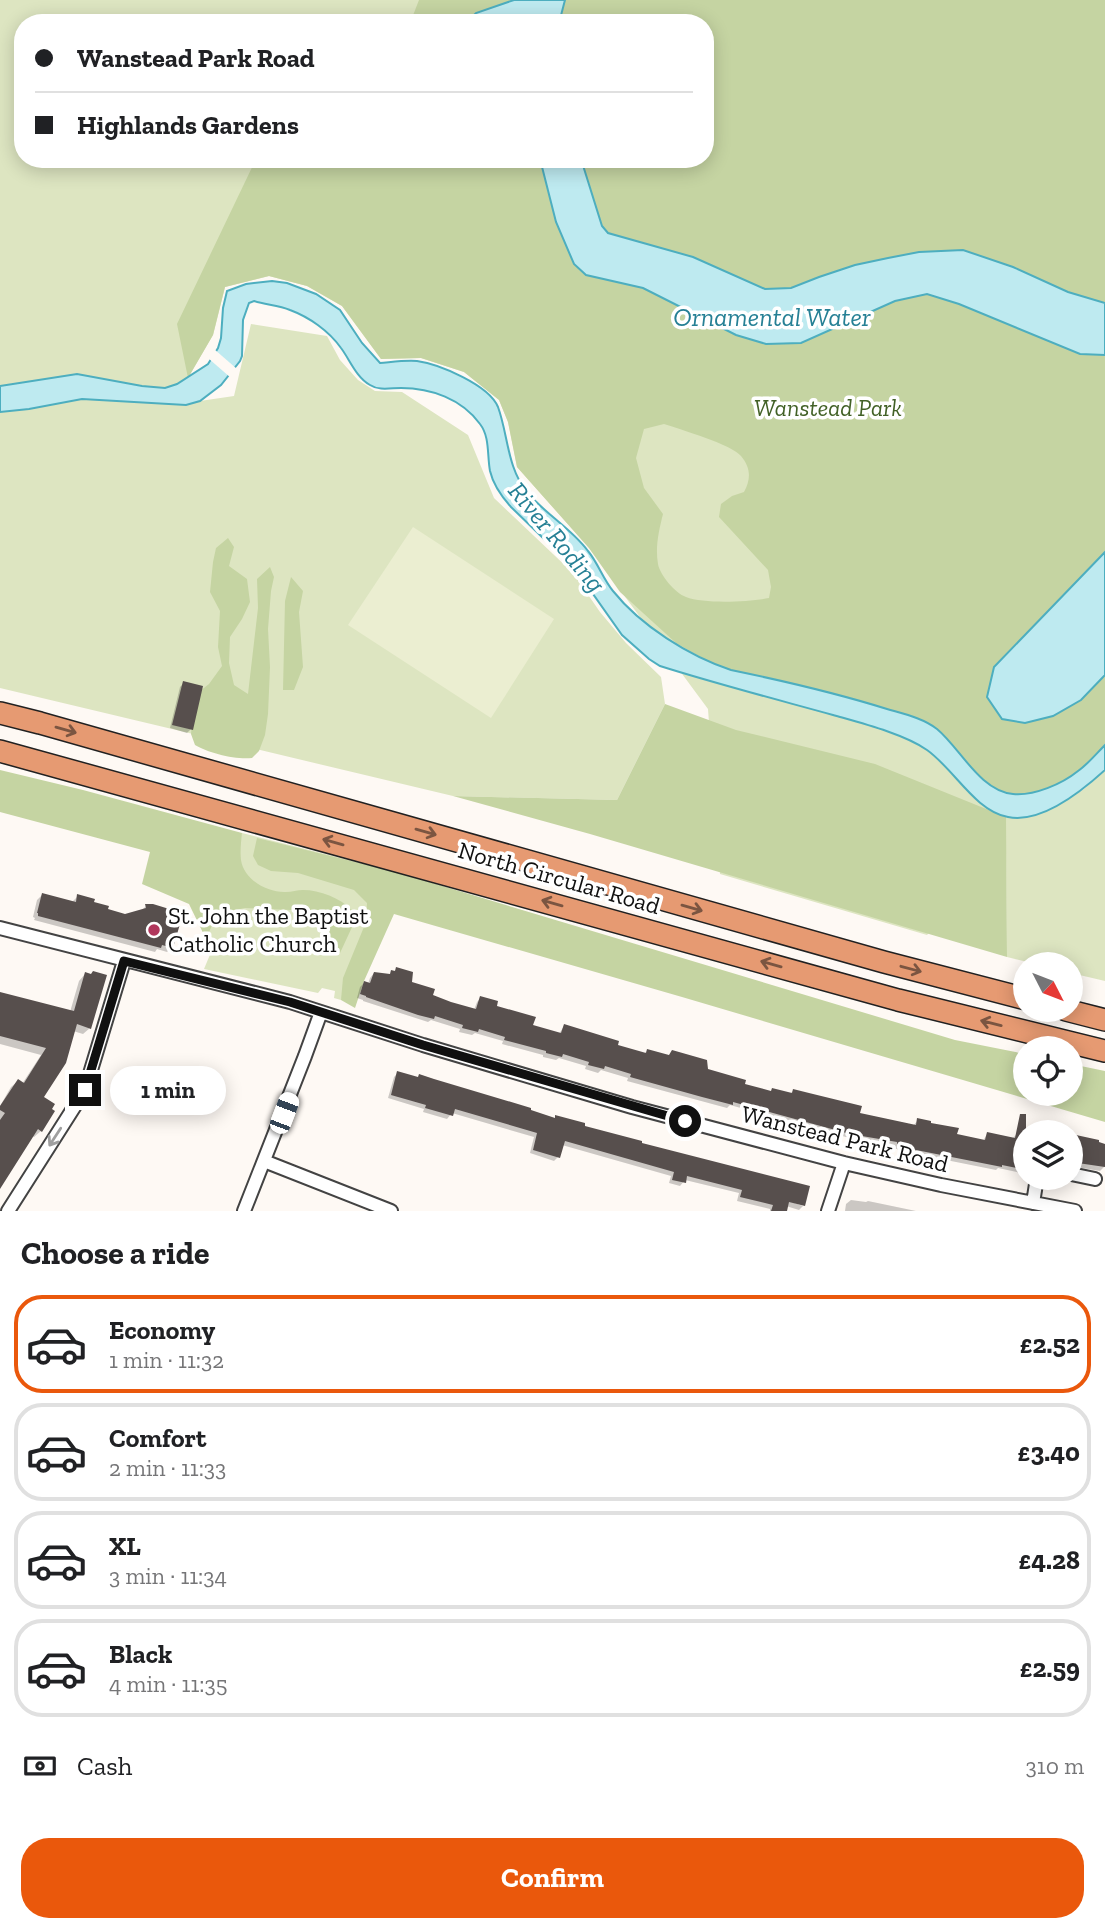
<!DOCTYPE html>
<meta charset="utf-8">
<style>
body{margin:0;font-family:"Zilla Slab",serif;background:#f2f2f2;color:#202124;height:100vh;display:flex;flex-direction:column;font-size:26px;white-space:nowrap}
*{box-sizing:border-box;margin:0}
p{font-size:23px;color:#757577}
.icon{flex:none;width:38px;height:38px;fill:none;stroke:currentColor;stroke-width:2;stroke-linecap:round;stroke-linejoin:round}
.map{position:relative;height:1211px;overflow:hidden}
.side{display:flex;flex-direction:column;background:#fff;flex:1}
.side>*{flex:none}
.top-card{position:absolute;left:14px;top:14px;width:700px;height:154px;border-radius:28px;box-shadow:0 4px 18px #0003;display:grid;align-content:center;height:154px;padding:0 21px;background:#fff}
.needle{width:46px;rotate:132deg}
.controls{position:absolute;left:1013px;top:952px;display:grid;gap:14px}
.controls a{display:grid;place-items:center;width:70px;height:70px;border-radius:50%;background:#fff;box-shadow:0 4px 18px #0003;font-size:35px}
.end{position:absolute;width:32px;height:32px;margin:-16px;border:9px solid #101010;background:#fff;box-shadow:0 0 0 4px #fff}
.from{border-radius:50%}
.bubble{position:absolute;height:49px;border-radius:24px;background:#fff;box-shadow:0 4px 18px #0003;font-size:23px;font-weight:700;line-height:49px;text-align:center}
.car{position:absolute;width:21px;height:42px;margin:-21px -10px;border-radius:9px;box-shadow:0 0 5px 2px #0007;background:linear-gradient(#fff 24%,#345 0 40%,#fff 0 76%,#345 0 86%,#fff 0)}
.top-card b{display:flex;align-items:center;gap:24px;height:66px;font-size:26px}
.top-card b+b{border-top:2px solid #e0e0e0}
.top-card i{width:18px;height:18px;background:#202124}
ul{padding:0;list-style:none}
li{display:flex;align-items:center;gap:21px;height:98px;margin:0 14px 10px;padding:0 7px;border:4px solid #e0e0e0;border-radius:28px}
li div{flex:1}
li b{display:block;font-size:26px}
li em{font-style:normal;font-weight:700}
li.on{border-color:#ea580c}
li>.icon{width:63px;height:63px;stroke-width:1.5}
h2{padding:0 21px;font-size:32px;line-height:84px}
.pay{display:flex;align-items:center;gap:18px;height:77px;padding:0 21px;font-size:26px}
.pay p{margin-inline-start:auto}
.primary-button{display:flex;gap:14px;margin-top:auto;padding:14px 21px}
.primary-button a{flex:1;height:80px;border-radius:28px;background:#ea580c;color:#fff;font-size:28px;font-weight:700;line-height:80px;text-align:center}
.map>svg:first-child{display:block}
.green{fill:#dde5c1;fill-rule:evenodd}
.forest{fill:#c5d4a2;fill-rule:evenodd}
.pitch{fill:#ebeed1}
.water{fill:#beeaf0;stroke:#4daebf;stroke-width:2}
.pier{fill:#fef9f4}
.shadow{fill:#0003}
.building{fill:#574f4d}
.lines{fill:none;stroke-linecap:round;stroke-linejoin:round}
.minor-casing{stroke:#434343;stroke-width:16}
.trunk-casing{stroke:#212121;stroke-width:24}
.minor{stroke:#fff;stroke-width:12}
.trunk{stroke:#e69a72;stroke-width:21}
.oneway{stroke:#7b5541}
.oneway2{stroke:#9f9f9f}
.route{stroke:#101010;stroke-width:9}
.poi-dot{fill:#b1375c;stroke:#fff;stroke-width:2.5}
.labels{text-anchor:middle;stroke-width:7;stroke-linejoin:round;paint-order:stroke}
.park-label{font-size:24px;font-style:italic;fill:#426127;stroke:#fff}
.street-label{font-size:24px;fill:#101010;stroke:#fff}
.poi-label{font-size:24px;fill:#101010;stroke:#fff;text-anchor:start}
.water-label{font-size:26px;font-style:italic;fill:#268095;stroke:#fff}
</style>
<div class="map">
<svg width="1105" height="1211" viewBox="0 0 1105 1211">
<rect width="100%" height="100%" fill="#fef9f4"/>
<path class="green" d="M0 0H1105V745L1078 771 1054 808 1084 789 1105 770V981L1071 973V964H1036L1007 957 1006 850 927 935 720 874 708 709 589 548 517 467 508 422 499 400 464 372 421 358 381 359 342 306 307 286 269 276 225 287 213 335 188 378 177 384 165 388 142 386 77 374 0 386ZM23 23H705V159H23Z
M251 324 327 336 340 360 358 380 375 391 402 392 468 435 494 498 573 573 600 612 626 643 661 677 665 704 617 800 453 796 0 688V412L29 409 81 399 186 405 200 401 234 396Z
M242 833 396 872 341 1000 334 998 335 991 322 988 318 993 204 969 214 945 206 939 222 884Z"/>
<path class="forest" d="M419 0H514L469 18 466 23H410Z
M565 0H1105V303L1068 292 1013 267 963 250 919 252 888 258 819 277 791 288 765 289 693 257 608 233 602 226 581 159H705V23H559Z
M256 159H540L556 222 574 264 586 275 643 288 736 335 927 294 959 304 1080 354 1105 355V552L994 666 1053 716 1080 700 1105 675V745C1096 754 1088 764 1078 771 1062 784 1034 796 1013 794 980 791 960 748 937 729 923 718 904 714 887 709 836 693 784 681 731 670L715 665 676 643 620 592 589 548 517 467 508 422 499 400 464 372 421 358 381 359 342 306 307 286 269 276 225 287 213 335 188 378 177 324ZM664 424C679 429 733 445 741 456 751 468 751 479 744 492L732 496 721 504 719 517 768 570 771 587 769 598C749 602 704 604 686 597 675 593 660 575 658 564 655 547 659 530 663 514L644 488 636 458 644 429Z
M228 538 234 547 229 566 247 579 250 602 242 619 230 637 229 663 234 685 248 694 258 608 257 579 270 567 274 577 271 591 268 629 270 667 268 714 265 735 259 751 252 758C236 760 208 753 195 745L191 734 195 695 209 684 222 666 218 647 220 611 210 592 213 562 216 548Z
M291 577 303 591 299 612 303 667 294 690H283L285 601Z
M665 704 736 730 875 764 1006 817 1007 957 590 834 453 796 617 800Z
M0 770 83 790 242 833C241 842 240 852 241 860 244 880 268 893 286 892 292 892 297 890 303 890 320 890 340 898 352 910L353 925 340 953 336 955 332 953 327 929 315 914 291 910 245 908 217 914 206 939 189 904 142 884 150 852 0 812Z
M257 838 396 872 955 1040 1025 1054 1026 1094H1071V1064L1105 1071V1122L682 997 394 914 364 981 355 1008 341 1000 343 978 366 922 367 903 354 890 298 873 271 871 258 865 253 856Z"/>
<path class="pitch" d="M413 527 554 619 491 718 348 625Z"/>
<path class="water" d="M514 0H565L559 23H466L476 13Z
M540 159H581L602 226 608 233 693 257 765 289 791 288 819 277 855 265 888 258 919 252 963 250 1013 267 1068 292 1105 303V355L1080 354 959 304 927 294 895 301 801 343 766 344 736 335 643 288 586 275 574 264 556 222Z
M272 281 287 283 316 294 340 310 362 343 380 363C392 362 405 360 417 361 439 364 489 385 498 407 508 434 507 468 527 492 545 514 571 528 588 551 598 563 603 579 613 591 641 626 689 656 731 670 784 681 836 693 887 709 904 714 923 718 937 729 960 748 980 791 1013 794 1034 796 1062 784 1078 771 1088 764 1096 754 1105 745V770C1082 791 1042 824 1008 817 975 811 954 769 927 750 904 734 861 723 833 715 775 699 717 684 660 666L649 659 622 635 576 570 511 507C502 497 493 484 490 471 487 455 490 437 480 424 462 399 431 388 401 388 391 388 379 391 370 385 356 377 350 360 341 348 329 331 309 317 290 310 278 305 266 305 254 301L249 303 243 320 242 356 240 361 221 385 200 401 186 405 82 399 29 409 0 412V386L77 374 142 386 165 388 177 384 208 364 218 348 221 338 223 308 227 291 246 284Z
M1105 552V675L1081 700 1053 716 1025 723 1002 719 987 697 994 667Z"/>
<path class="pier" d="M214 349 237 369 231 378 208 358Z"/>
<path class="shadow" d="M184 683 191 729 187 733 170 728 180 687Z
M42 895 72 902 78 896 106 910 125 915 141 911 146 906 172 947 167 952 157 949 155 952 34 920 35 918 33 917 37 900Z
M397 969 410 983 431 997 474 1010 477 1002 481 998 495 1008 531 1026 559 1034 564 1026 616 1047 644 1054 648 1050 706 1070 743 1085 770 1092 790 1094 794 1090 858 1114 913 1126 918 1120 955 1135 983 1141 987 1134 1013 1138 1017 1134 1026 1135V1171L1021 1173 998 1168 996 1170 906 1152 894 1148V1146L846 1137 730 1105 727 1108 627 1081 628 1078 601 1070 598 1073 585 1069 586 1066 559 1058 556 1060 543 1057V1055L502 1044 503 1041 475 1033 472 1035 459 1032 460 1029 431 1020 428 1022 363 1001V1000L357 998 360 987 364 983 368 984 370 978 374 973 388 976Z
M85 974 90 1028 83 1034 73 1031 42 1097 41 1131 34 1137 32 1136 0 1187V1106L11 1087 18 1081 22 1084 41 1055 0 1044V993L70 1012 79 981Z
M398 1073 554 1119 556 1117 803 1206 799 1210 786 1206 785 1211H770V1209L737 1201 739 1193 685 1180 680 1186 669 1183 671 1176 562 1145 558 1157 554 1161 530 1153 534 1137 452 1113 447 1119 423 1112 424 1109 388 1098 394 1077Z
M1071 1139 1105 1145 1104 1167 1100 1171 1071 1166Z
M851 1200 866 1202 868 1201 916 1211H845L846 1204Z"/>
<path class="building" d="M183 681 203 686 193 730 172 725Z
M42 893 76 902 77 894 95 899 94 902 109 906 108 909 125 914 146 908 145 904H153L166 908 173 912 171 914 180 924 173 948 162 945 161 948 38 916V913H37Z
M396 967 413 972 412 982 435 989 433 995 451 1002 476 1009 480 996 498 1001 497 1006 536 1017 533 1025 561 1033 564 1024 619 1041 618 1045 646 1053 647 1049 669 1055 672 1050 707 1060 708 1069 746 1080 745 1084 771 1091 772 1088 792 1093 793 1089 809 1093 862 1106 860 1113 916 1125 917 1118 931 1121V1123L959 1128 957 1134 985 1140 987 1132 1015 1138 1020 1114H1026V1170L1002 1165V1167L911 1149 897 1144V1142L850 1134 733 1102V1105L702 1097 630 1077 631 1074 605 1066 604 1069 588 1065 589 1062 563 1054 562 1057 546 1053V1051L504 1040 505 1037 479 1029 478 1032 462 1028 463 1025 435 1016 434 1019 418 1015 366 997V996L360 994 364 981 370 983 374 972 390 974 391 970 395 971Z
M93 971 107 975 91 1029 77 1024 66 1063 44 1097 55 1104 52 1109 55 1111 42 1132 38 1129 0 1189V1120L5 1113 0 1110V1106L18 1079 24 1083 46 1048 0 1036V992L74 1011 85 972 91 974Z
M397 1071 418 1077 419 1074 434 1079 531 1108V1110L555 1118V1115L585 1123V1126L642 1141V1143L810 1186 805 1206 789 1202 787 1211H771L773 1205 740 1197 742 1190 687 1176 686 1183 672 1180 674 1172 565 1141 560 1158 533 1150 537 1133 455 1109 453 1116 425 1108 426 1105 391 1095Z
M1076 1135 1099 1140V1142L1105 1144V1167L1071 1162V1137L1075 1138Z"/>
<g class="lines">
<g class="minor-casing">
<path id="minor" d="M0 928 290 1002 423 1045 632 1107 844 1163 941 1185 1075 1211
M264 1161 391 1211
M1071 1174 1095 1179
M1033 1203 1036 1184 1040 1178
M8 1211 85 1090 124 961
M244 1211 305 1056 321 1012
M828 1211 844 1163"/>
</g>
<g class="trunk-casing">
<path id="trunk" d="M0 713 40 723 884 962 1026 999
M0 751 898 1000 1105 1051
M1066 1010 1105 1020"/>
</g>
<use href="#minor" class="minor"/>
<use href="#trunk" class="trunk"/>
</g>
<defs><path id="oneway-shaft" d="M-6 0H5M1.5-3L5.5 0L1.5 3" fill="none" stroke-width="1.6" stroke-linecap="round" stroke-linejoin="round" transform="scale(1.75)"/></defs>
<g class="oneway">
<use href="#oneway-shaft" transform="translate(66 730) rotate(16)"/>
<use href="#oneway-shaft" transform="translate(426 832) rotate(16)"/>
<use href="#oneway-shaft" transform="translate(333 842) rotate(-164)"/>
<use href="#oneway-shaft" transform="translate(552 903) rotate(-164)"/>
<use href="#oneway-shaft" transform="translate(692 908) rotate(16)"/>
<use href="#oneway-shaft" transform="translate(771 964) rotate(-164)"/>
<use href="#oneway-shaft" transform="translate(911 969) rotate(15)"/>
<use href="#oneway-shaft" transform="translate(991 1023) rotate(-166)"/>
</g>
<use class="oneway2" href="#oneway-shaft" transform="translate(55 1137) rotate(123)"/>
<g class="lines">
<path class="route" d="M85 1090 124 961 290 1002 423 1045 685 1121"/>
</g>
<circle class="poi-dot" cx="154" cy="930" r="7"/>
<g class="labels">
<g class="park-label">
<text x="828" y="416">Wanstead Park</text>
</g>
<g class="street-label">
<text transform="translate(559 878) rotate(16)" y="8">North Circular Road</text>
<text transform="translate(845 1139) rotate(14)" y="8">Wanstead Park Road</text>
</g>
<g class="poi-label">
<text x="168" y="924">St. John the Baptist<tspan x="168" dy="28">Catholic Church</tspan></text>
</g>
<g class="water-label">
<text x="772" y="326">Ornamental Water</text>
<text transform="translate(557 537) rotate(50)" y="9">River Roding</text>
</g>
</g>
</svg>
<div class="controls">
<a><svg class="needle" viewBox="-14 -14 28 28"><path d="M0-13l5 13h-10z" fill="#e53935"/><path d="M0 13l5-13h-10z" fill="#757577"/></svg></a>
<a><svg class="icon" aria-label="locate" viewBox="0 0 24 24"><circle cx="12" cy="12" r="6"/><path d="M12 2v4M12 18v4M2 12h4M18 12h4"/></svg></a>
<a><svg class="icon" aria-label="layers" viewBox="0 0 24 24"><path d="M12 4l9 5-9 5-9-5zM3 14l9 5 9-5"/></svg></a>
</div>
<i class="end from" style="left:685px;top:1121px"></i>
<i class="end" style="left:85px;top:1090px"></i>
<div class="bubble" style="left:110px;top:1066px;width:116px">1 min</div>
<i class="car" style="left:284px;top:1113px;rotate:21deg"></i>
<div class="top-card">
<b><i class="from"></i>Wanstead Park Road</b>
<b><i></i>Highlands Gardens</b>
</div>
</div>
<section class="side">
<h2>Choose a ride</h2>
<ul>
<li class="on"><svg class="icon" aria-label="car" viewBox="0 0 24 24"><path d="M5 17H2v-5l4-1 3-4h7l3 4 3 1v5h-3M9 17h6M6 11h13"/><circle cx="7" cy="17" r="2"/><circle cx="17" cy="17" r="2"/></svg><div><b>Economy</b><p>1 min · 11:32</p></div><em>£2.52</em></li>
<li><svg class="icon" aria-label="car" viewBox="0 0 24 24"><path d="M5 17H2v-5l4-1 3-4h7l3 4 3 1v5h-3M9 17h6M6 11h13"/><circle cx="7" cy="17" r="2"/><circle cx="17" cy="17" r="2"/></svg><div><b>Comfort</b><p>2 min · 11:33</p></div><em>£3.40</em></li>
<li><svg class="icon" aria-label="car" viewBox="0 0 24 24"><path d="M5 17H2v-5l4-1 3-4h7l3 4 3 1v5h-3M9 17h6M6 11h13"/><circle cx="7" cy="17" r="2"/><circle cx="17" cy="17" r="2"/></svg><div><b>XL</b><p>3 min · 11:34</p></div><em>£4.28</em></li>
<li><svg class="icon" aria-label="car" viewBox="0 0 24 24"><path d="M5 17H2v-5l4-1 3-4h7l3 4 3 1v5h-3M9 17h6M6 11h13"/><circle cx="7" cy="17" r="2"/><circle cx="17" cy="17" r="2"/></svg><div><b>Black</b><p>4 min · 11:35</p></div><em>£2.59</em></li>
</ul>
<div class="pay"><svg class="icon" aria-label="cash" viewBox="0 0 24 24"><path d="M3 7h18v10H3z"/><circle cx="12" cy="12" r="2"/></svg>Cash<p>310 m</p></div>
<div class="primary-button"><a>Confirm</a></div>
</section>
